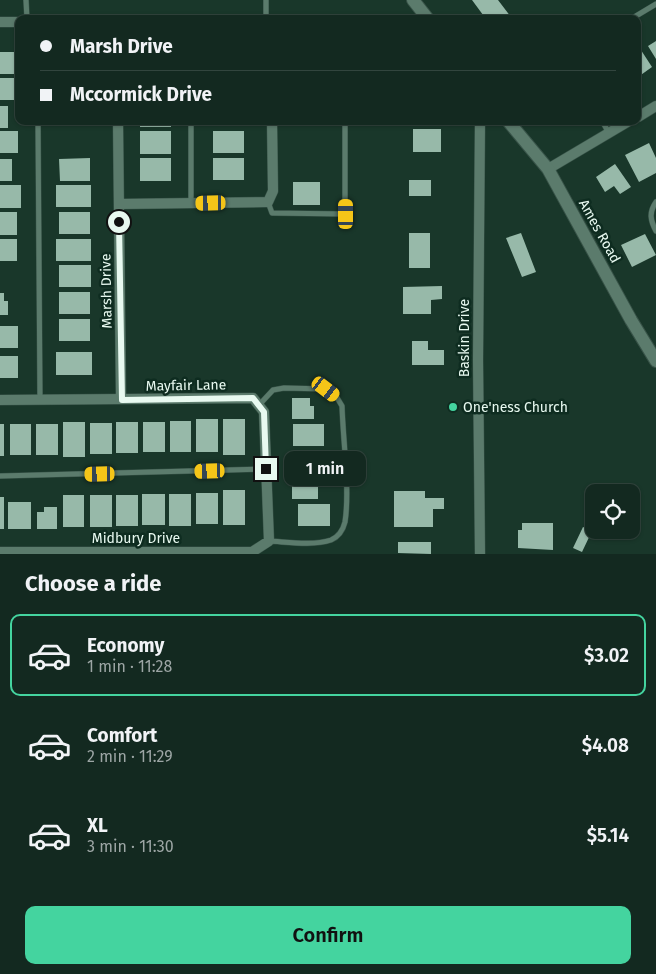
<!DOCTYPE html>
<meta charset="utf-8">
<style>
body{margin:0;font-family:"Fira Sans",sans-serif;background:#20352d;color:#f1f3f6;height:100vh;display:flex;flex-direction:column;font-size:19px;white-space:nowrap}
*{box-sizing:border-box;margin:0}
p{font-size:16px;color:#9da6a5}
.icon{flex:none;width:28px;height:28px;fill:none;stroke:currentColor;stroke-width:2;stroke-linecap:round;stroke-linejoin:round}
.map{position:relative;height:554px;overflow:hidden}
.details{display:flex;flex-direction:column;background:#132920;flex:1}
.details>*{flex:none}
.guide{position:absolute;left:15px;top:15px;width:626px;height:110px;border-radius:10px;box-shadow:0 1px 4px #0004,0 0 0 1px #32453e;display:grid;align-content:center;height:110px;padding:0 25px;background:#132920}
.fabs{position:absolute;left:585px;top:484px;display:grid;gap:10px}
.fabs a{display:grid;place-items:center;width:55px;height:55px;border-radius:10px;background:#132920;box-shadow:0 1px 4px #0004,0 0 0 1px #32453e;font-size:25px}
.end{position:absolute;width:22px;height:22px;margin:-11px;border:6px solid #e8f9f0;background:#111;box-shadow:0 0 0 2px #111}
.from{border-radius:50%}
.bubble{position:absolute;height:35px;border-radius:10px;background:#132920;box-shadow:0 1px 4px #0004,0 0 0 1px #32453e;font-size:16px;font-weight:600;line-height:35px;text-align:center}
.car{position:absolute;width:15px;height:30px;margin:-15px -8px;border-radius:6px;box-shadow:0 0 4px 1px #0007;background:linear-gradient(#f5c518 24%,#345 0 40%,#f5c518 0 76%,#345 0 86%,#f5c518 0)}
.guide b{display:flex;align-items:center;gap:18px;height:48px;font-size:19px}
.guide b+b{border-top:1px solid #32453e}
.guide i{width:12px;height:12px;background:#f1f3f6}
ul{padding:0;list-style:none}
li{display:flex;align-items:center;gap:15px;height:82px;margin:0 10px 8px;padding:0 15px;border:2px solid transparent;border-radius:10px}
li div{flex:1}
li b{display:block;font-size:19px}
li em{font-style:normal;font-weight:600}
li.active{border-color:#44d49f}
li>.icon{width:45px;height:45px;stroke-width:1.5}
h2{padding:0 25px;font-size:22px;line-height:60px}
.primary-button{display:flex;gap:10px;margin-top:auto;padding:10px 25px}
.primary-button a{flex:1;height:58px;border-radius:10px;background:#44d49f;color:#111;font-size:20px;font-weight:600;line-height:58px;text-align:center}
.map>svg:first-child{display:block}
.building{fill:#97b9a9}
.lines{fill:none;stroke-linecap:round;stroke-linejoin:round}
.service-casing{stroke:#385348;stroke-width:6}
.minor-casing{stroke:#385348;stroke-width:11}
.tertiary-casing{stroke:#385348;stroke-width:14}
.service{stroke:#5b7b6c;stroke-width:5}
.minor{stroke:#5b7b6c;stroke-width:10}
.tertiary{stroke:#5b7b6c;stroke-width:12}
.route{stroke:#e8f9f0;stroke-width:6}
.poi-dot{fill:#44d49f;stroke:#0e2c20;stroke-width:2}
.labels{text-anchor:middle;stroke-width:5;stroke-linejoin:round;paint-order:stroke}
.street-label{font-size:14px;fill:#e8f9f0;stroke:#0e2c20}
.poi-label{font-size:14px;fill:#e8f9f0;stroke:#0e2c20;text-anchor:start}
</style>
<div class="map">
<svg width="656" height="554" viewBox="0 0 656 554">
<rect width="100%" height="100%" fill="#19372a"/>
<path class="building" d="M472 0H498L511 17 486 19Z
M656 41V59L648 46Z
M639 47 652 67 638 77V48Z
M0 52H18V74H0Z
M0 78H19V100H0Z
M0 106H8V128H0Z
M140 121H171V127H140Z
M413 129H441V152H413Z
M0 131H18V153H0Z
M140 131H171V154H140Z
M213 131H244V153H213Z
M649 143 656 158V173L639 182 625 155Z
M90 158V181H60L59 159Z
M140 158H171V181H140Z
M213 158H244V180H213Z
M0 159H12V181H0Z
M615 164 631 187 620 194 614 186 605 192 596 177Z
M409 180H431V196H409Z
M293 182H320V205H293Z
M0 185H21V208H0Z
M56 185H91V207H56Z
M0 212H17V235H0Z
M59 212H90V234H59Z
M409 233H430V268H409Z
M521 233 536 272 522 277 506 238Z
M645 234 656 255 632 267 621 245Z
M0 239H17V261H0Z
M56 239H91V261H56Z
M59 265H91V287H59Z
M442 286V299L431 300V314H403V287Z
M59 292H90V314H59Z
M0 293H4V301H8V315H0Z
M59 319H90V341H59Z
M0 326H18V348H0Z
M412 341H428V350H444V365H412Z
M56 352H92V375H56Z
M0 356H18V378H0Z
M292 398H310V406H314V419H292Z
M196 419H218V452H196Z
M223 419H245V455H223Z
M170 421H191V452H170Z
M63 422H85V457H63Z
M116 422H138V453H116Z
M143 422H165V452H143Z
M90 423H112V454H90Z
M0 424H4V456H0Z
M10 424H31V455H10Z
M36 424H58V455H36Z
M293 424H324V446H293Z
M293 451H324V472H293Z
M292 478H318V499H292Z
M223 490H245V525H223Z
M394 491H425V498H444V509H433V527H394Z
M196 493H218V524H196Z
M142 494H165V525H142Z
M169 494H191V526H169Z
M63 495H84V527H63Z
M90 495H112V527H90Z
M116 495H138V526H116Z
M0 497H4V529H0Z
M8 502H31V529H8Z
M298 504H330V526H298Z
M44 507H57V529H37V512H44Z
M522 523H553V550L518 548V530H522Z
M583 527 592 531 582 552 573 548Z
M398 542H431V554L398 553Z"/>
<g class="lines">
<g class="service-casing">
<path id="service" d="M26 0 27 19
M266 0V19
M631 19 656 4
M38 121 40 400
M191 121V203
M602 121 609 133
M268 202 272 213 345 214V121
M656 202C649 212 650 220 656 231
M259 405 273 390 284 388 326 389 336 396 342 406C343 440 350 490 345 522 343 530 338 537 331 540 313 546 288 542 269 541
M0 476 266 469"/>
</g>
<g class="minor-casing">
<path id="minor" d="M0 22H19
M638 117 656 106
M118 121 121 399
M480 121 478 360 480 554
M548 169 629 121
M119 204 268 202 273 191 272 121
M0 400 253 398 264 412 269 541 252 552H0"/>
</g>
<g class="tertiary-casing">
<path id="tertiary" d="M413 0 428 19
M508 121 548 169 631 320 656 361"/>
</g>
<use href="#service" class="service"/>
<use href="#minor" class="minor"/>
<use href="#tertiary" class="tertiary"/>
</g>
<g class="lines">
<path class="route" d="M119 222 122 400 253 398 264 412 266 469"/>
</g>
<circle class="poi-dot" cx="453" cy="407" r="5"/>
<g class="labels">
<g class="street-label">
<text transform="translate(600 231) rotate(61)" y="5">Ames Road</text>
<text transform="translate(106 291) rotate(-91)" y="5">Marsh Drive</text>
<text transform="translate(464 338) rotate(-90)" y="5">Baskin Drive</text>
<text transform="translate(186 385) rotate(-1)" y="5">Mayfair Lane</text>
<text x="136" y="543">Midbury Drive</text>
</g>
<g class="poi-label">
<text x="463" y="412">One'ness Church</text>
</g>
</g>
</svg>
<div class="fabs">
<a><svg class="icon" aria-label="locate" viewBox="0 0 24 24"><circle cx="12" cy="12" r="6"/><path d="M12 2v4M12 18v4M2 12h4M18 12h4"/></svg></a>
</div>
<i class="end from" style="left:119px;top:222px"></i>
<i class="end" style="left:266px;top:469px"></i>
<div class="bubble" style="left:284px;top:451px;width:82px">1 min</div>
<i class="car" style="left:211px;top:203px;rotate:269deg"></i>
<i class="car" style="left:346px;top:214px;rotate:0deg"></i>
<i class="car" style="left:326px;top:389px;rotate:127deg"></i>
<i class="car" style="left:210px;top:471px;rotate:268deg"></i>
<i class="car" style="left:100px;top:474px;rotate:269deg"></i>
<div class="guide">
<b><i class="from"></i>Marsh Drive</b>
<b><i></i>Mccormick Drive</b>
</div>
</div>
<section class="details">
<h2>Choose a ride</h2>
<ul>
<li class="active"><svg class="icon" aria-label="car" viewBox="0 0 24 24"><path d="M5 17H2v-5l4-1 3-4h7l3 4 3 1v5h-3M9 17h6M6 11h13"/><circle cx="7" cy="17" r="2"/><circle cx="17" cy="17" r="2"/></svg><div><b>Economy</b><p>1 min · 11:28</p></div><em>$3.02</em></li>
<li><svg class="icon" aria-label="car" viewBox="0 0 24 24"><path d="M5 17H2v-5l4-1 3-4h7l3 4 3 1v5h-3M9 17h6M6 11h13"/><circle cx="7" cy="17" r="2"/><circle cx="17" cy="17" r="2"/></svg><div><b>Comfort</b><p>2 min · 11:29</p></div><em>$4.08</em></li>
<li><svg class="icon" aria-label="car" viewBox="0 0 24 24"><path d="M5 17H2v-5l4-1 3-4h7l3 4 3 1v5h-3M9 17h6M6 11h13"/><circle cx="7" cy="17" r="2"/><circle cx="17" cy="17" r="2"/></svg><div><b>XL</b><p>3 min · 11:30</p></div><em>$5.14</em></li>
</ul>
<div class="primary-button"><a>Confirm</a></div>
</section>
